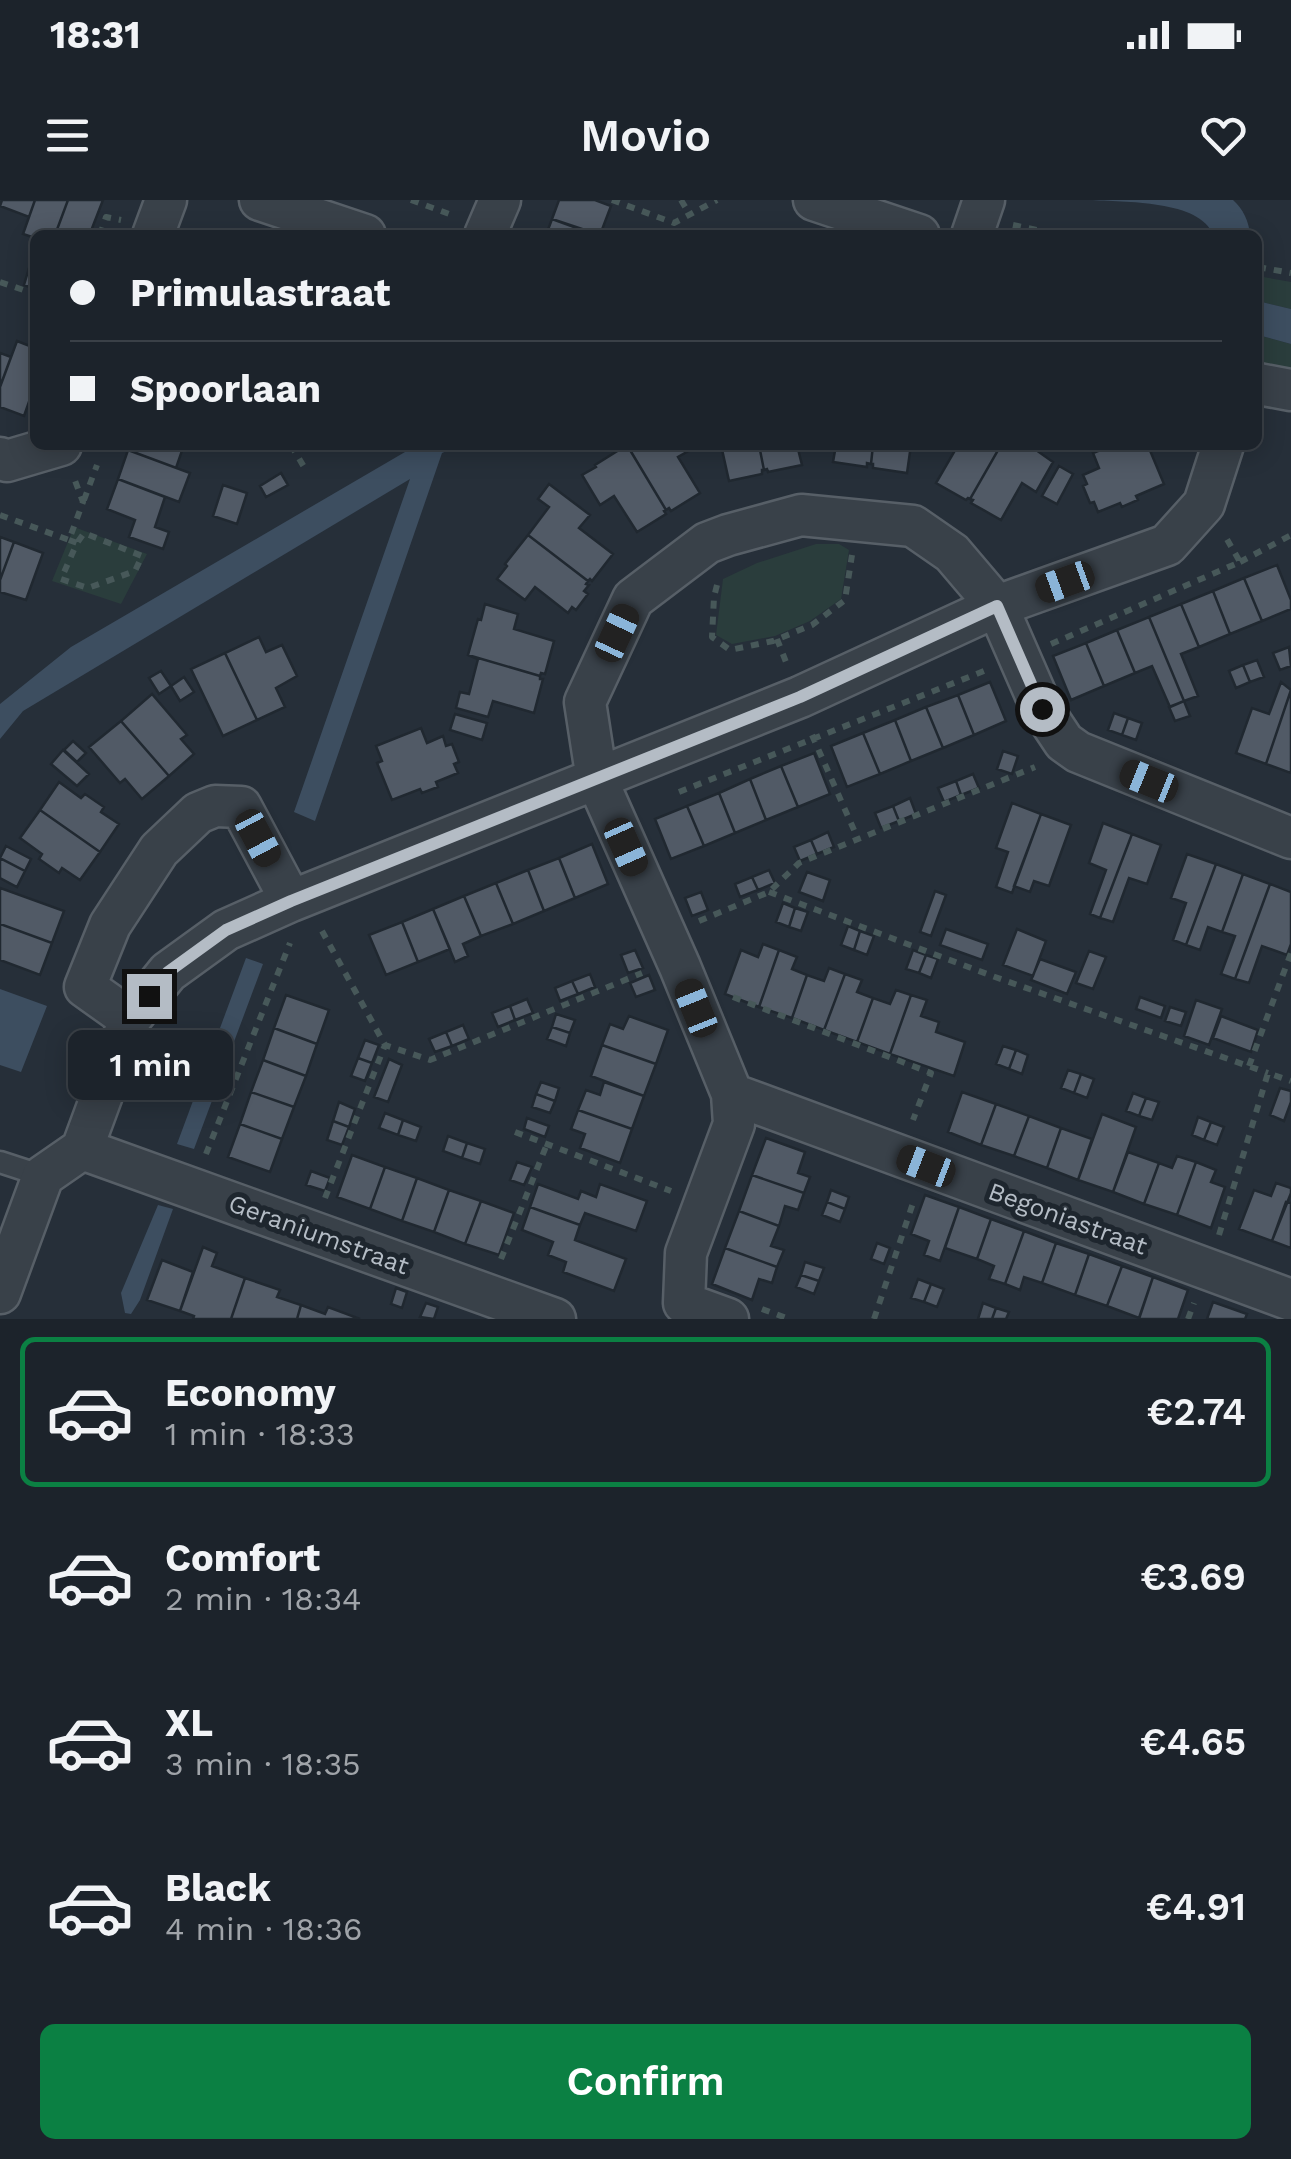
<!DOCTYPE html>
<meta charset="utf-8">
<style>
body{margin:0;font-family:"Work Sans",sans-serif;background:#292f37;color:#f1f3f6;height:100vh;display:flex;flex-direction:column;font-size:38px;white-space:nowrap}
*{box-sizing:border-box;margin:0}
p{font-size:32px;color:#a0a4a9}
.icon{flex:none;width:55px;height:55px;fill:none;stroke:currentColor;stroke-width:2;stroke-linecap:round;stroke-linejoin:round}
.map{position:relative;height:1119px;overflow:hidden}
.sheet{display:flex;flex-direction:column;background:#1c232b;flex:1}
.sheet>*{flex:none}
.guide{position:absolute;left:30px;top:30px;width:1232px;height:220px;border-radius:15px;box-shadow:0 5px 25px #0003,0 0 0 2px #3a4047;display:grid;align-content:center;height:220px;padding:0 40px;background:#1c232b}
.end{position:absolute;width:45px;height:45px;margin:-22px;border:12px solid #b4bcc5;background:#111;box-shadow:0 0 0 5px #111}
.from{border-radius:50%}
.bubble{position:absolute;height:70px;border-radius:15px;background:#1c232b;box-shadow:0 5px 25px #0003,0 0 0 2px #3a4047;font-size:32px;font-weight:600;line-height:70px;text-align:center}
.car{position:absolute;width:30px;height:60px;margin:-30px -15px;border-radius:12px;box-shadow:0 0 8px 2px #0007;background:linear-gradient(#222 24%,#8ab4d8 0 40%,#222 0 76%,#8ab4d8 0 86%,#222 0)}
.guide b{display:flex;align-items:center;gap:35px;height:95px;font-size:38px}
.guide b+b{border-top:2px solid #3a4047}
.guide i{width:25px;height:25px;background:#f1f3f6}
ul{padding:18px 0 0;list-style:none}
li{display:flex;align-items:center;gap:30px;height:150px;margin:0 20px 15px;padding:0 20px;border:5px solid transparent;border-radius:15px}
li div{flex:1}
li b{display:block;font-size:38px}
li em{font-style:normal;font-weight:600}
li.on{border-color:#0b8043}
li>.icon{width:90px;height:90px;stroke-width:1.5}
.action{display:flex;gap:20px;margin-top:auto;padding:20px 40px}
.action a{flex:1;height:115px;border-radius:15px;background:#0b8043;color:#fff;font-size:40px;font-weight:600;line-height:115px;text-align:center}
.status{display:flex;justify-content:space-between;align-items:center;height:70px;padding:0 50px;background:#1c232b;direction:ltr}
.status svg{height:28px;fill:currentColor}
header{display:flex;justify-content:space-between;align-items:center;height:130px;padding:0 40px;background:#1c232b;font-size:45px;font-weight:600}
.map>svg:first-child{display:block}
.green{fill:#2a3d3c}
.water{fill:#3d4e60}
.building{fill:#515a66;stroke:#202830;stroke-width:2.5}
.lines{fill:none;stroke-linecap:round;stroke-linejoin:round}
.lane-casing{stroke:#575f67;stroke-width:25}
.street-casing{stroke:#575f67;stroke-width:45}
.path{stroke:#475859;stroke-width:6;stroke-dasharray:8 8;stroke-linecap:butt}
.lane{stroke:#394149;stroke-width:20}
.street{stroke:#394149;stroke-width:40}
.route{stroke:#b4bcc5;stroke-width:12}
.labels{text-anchor:middle;stroke-width:10;stroke-linejoin:round;paint-order:stroke}
.street-label{font-size:25px;fill:#b4bcc5;stroke:#1e262e}
</style>
<div class="status"><b>18:31</b><svg viewBox="0 0 49 12"><path d="M0 12V9h3v3zM5 12V6h3v6zM10 12V3h3v9zM15 12V0h3v12zM26 1h20v11H26zM47 4h2v5h-2z"/></svg></div>
<header><svg class="icon" aria-label="menu" viewBox="0 0 24 24"><path d="M4 6h16M4 12h16M4 18h16"/></svg>Movio<svg class="icon" aria-label="heart" viewBox="0 0 24 24"><path d="M12 20l-8-8c-3-5 5-10 8-4 3-6 11-1 8 4z"/></svg></header>
<div class="map">
<svg width="1291" height="1119" viewBox="0 0 1291 1119">
<rect width="100%" height="100%" fill="#262f39"/>
<path class="green" d="M1258 76 1291 82V109L1258 101Z
M1258 135 1291 144V172L1258 161Z
M74 327 147 354 121 404 52 381Z
M816 344H839L849 350 841 399 810 421 775 436 732 444 716 435 723 379 757 363Z"/>
<path class="water" d="M1089 0H1233C1243 9 1249 21 1250 35H1213C1201 0 1124 2 1089 0Z
M1258 101 1291 109V144L1258 135Z
M417 245H461L442 253 315 621 294 612 410 279 23 511 0 539V504L71 447Z
M246 758 263 764 194 949 177 944Z
M0 789 47 806 21 872 0 865Z
M158 1005 173 1009 140 1100 131 1114 125 1113 121 1093Z"/>
<path class="building" d="M2 0H35L29 17 0 6Z
M35 0H68L55 35H35V38L23 34Z
M68 0H103L91 31 99 35H55Z
M559 0H595L611 6 600 35 552 19Z
M552 19 596 35H546Z
M29 68 35 70V89L24 85Z
M17 141 35 148V201L30 199 24 216 0 207V187Z
M0 153 11 157 0 187Z
M130 245H184L176 268 128 250Z
M627 245H690L692 249 678 257 700 293 671 311 669 308 666 310Z
M627 245 666 310 664 311 666 314 637 332 614 296 600 305 582 275 596 267 595 265Z
M721 245H759L764 270H762V274L729 281Z
M759 245H797L802 265 768 272 767 269 764 270Z
M836 245H873L871 264 867 263V267L833 262Z
M873 245H911L907 273 873 268V264H871Z
M954 245H1001L970 299 968 298 966 300 936 283 957 247Z
M1001 245H1029L1053 262 1036 292 1022 283 1001 320 971 303 973 300 970 299Z
M1113 245H1142L1144 250 1149 248 1164 284 1136 296 1138 300 1122 307 1120 303 1098 312 1094 302 1090 303 1083 286 1087 284 1083 275 1099 268 1093 253Z
M128 250 190 273 179 302 118 279Z
M1059 266 1073 274 1057 304 1042 296Z
M281 273 288 285 266 297 260 286Z
M118 279 165 297 155 327 169 332 163 349 129 337 135 320 107 309Z
M549 284 590 315 579 328 613 354 592 381 590 379 588 381 528 335 549 307 538 299Z
M223 285 247 293 237 324 213 316Z
M528 335 588 381 586 384 589 385 584 391 588 394 576 410 572 407 568 413 535 387 525 400 497 379 507 366 505 364Z
M0 337 14 342 0 380Z
M14 342 43 353 26 400 0 392V380Z
M1277 365 1291 400V409L1262 421 1244 378Z
M1244 378 1262 421 1230 434 1213 391Z
M1213 391 1230 434 1199 447 1181 404Z
M485 404 518 414 514 429 554 441 545 474 541 473 540 476 468 455 478 419 481 420Z
M1181 404 1199 447 1181 454 1198 496 1184 501 1149 417Z
M1149 417 1184 501 1170 507 1152 466 1135 473 1117 430Z
M1117 430 1135 473 1104 486 1086 443Z
M259 437 266 452 282 445 297 476 276 488 285 507 257 520 225 453Z
M1086 443 1104 486 1071 500 1053 456Z
M1289 447 1291 466 1280 470 1273 453Z
M225 453 257 520 223 536 191 469Z
M468 455 540 476V479H543L534 513 493 501 488 517 456 508 460 492 469 494 478 459Z
M1257 460 1264 477 1250 482 1243 465Z
M1243 465 1250 482 1236 488 1229 471Z
M161 471 171 486 159 494 149 478Z
M184 477 194 492 180 501 171 486Z
M990 482 1006 521 974 535 958 495Z
M1281 482 1291 490 1266 564 1236 553 1252 508 1269 514Z
M1291 490V573L1266 564Z
M152 494 187 535 181 539 194 554 169 576 121 521Z
M958 495 974 535 943 548 926 507Z
M1184 501 1190 516 1175 521 1169 507Z
M926 507 943 548 911 561 895 520Z
M1114 513 1128 518 1122 535 1108 530Z
M455 514 487 523 482 540 450 530Z
M1128 518 1142 523 1136 540 1122 535Z
M895 520 911 561 880 574 863 533Z
M121 521 169 576 142 599 125 579 120 583 89 547Z
M421 528 427 543 443 536 446 546 452 544 459 562 454 564 458 573 436 582 438 587 422 593 420 589 392 600 377 563 382 561 376 546Z
M863 533 880 574 847 587 831 546Z
M73 541 86 553 77 562 64 550Z
M63 550 89 574 77 586 51 564Z
M1003 551 1018 556 1012 574 997 569Z
M814 553 830 594 798 607 781 566Z
M781 566 798 607 766 620 750 579Z
M973 574 979 588 961 595 956 581Z
M750 579 766 620 735 633 719 593Z
M956 581 961 595 944 602 938 588Z
M59 582 81 598 85 594 104 607 101 612 119 624 100 652 40 610Z
M719 593 735 633 704 646 687 606Z
M910 598 916 614 899 621 893 606Z
M1012 603 1041 614 1012 693 996 687 1008 652 996 648Z
M687 606 704 646 671 659 655 619Z
M893 606 899 621 881 628 875 613Z
M40 610 100 652 80 680 62 668 59 673 39 659 42 654 20 638Z
M1041 614 1071 625 1049 686 1034 681 1030 692 1014 686Z
M1103 623 1132 634 1100 718 1090 714 1106 670 1089 663Z
M828 632 834 647 817 654 811 640Z
M1132 634 1161 645 1147 684 1129 678 1113 722 1100 718Z
M811 640 817 654 800 661 794 647Z
M592 644 608 684 575 698 559 658Z
M6 646 31 659 25 671 0 658Z
M1187 654 1216 664 1186 745 1173 740 1186 703 1171 698Z
M0 658 25 671 17 687 0 678Z
M559 658 575 698 544 711 528 670Z
M1216 664 1243 674 1222 732 1208 727 1200 750 1186 745Z
M528 670 544 711 513 724 496 683Z
M769 670 775 683 758 690 752 677Z
M807 672 830 680 823 701 799 692Z
M1243 674 1270 684 1235 779 1221 774 1235 736 1222 732Z
M752 677 758 690 740 697 735 684Z
M496 683 513 724 481 736 464 696Z
M1270 684 1291 692V744L1287 755 1262 746 1249 783 1235 779Z
M0 688 64 711 52 743 0 724Z
M935 691 946 695 931 736 920 732Z
M701 692 708 710 692 716 685 698Z
M464 696 481 736 463 744 468 756 455 762 433 709Z
M783 703 795 708 789 727 776 722Z
M795 708 808 712 801 731 789 727Z
M433 709 450 749 418 762 402 722Z
M402 722 418 762 386 775 369 735Z
M0 724 52 743 40 775 0 760Z
M848 726 860 731 854 750 841 745Z
M946 729 988 744 982 760 940 745Z
M1017 729 1046 741 1033 776 1003 765Z
M860 731 874 736 867 755 854 750Z
M763 744 779 750 759 807 725 794 741 750 758 757Z
M635 750 643 768 628 773 621 755Z
M779 750 797 757 792 769 807 775 792 818 759 807Z
M913 750 926 755 919 773 906 769Z
M1089 751 1106 757 1093 789 1076 783Z
M926 755 938 759 931 778 919 773Z
M1040 759 1076 772 1067 794 1031 780Z
M829 768 845 774 824 830 792 818 807 775 824 781Z
M590 774 595 787 578 794 572 781Z
M845 774 862 780 857 792 873 798 857 842 824 830Z
M649 775 655 790 636 797 630 783Z
M572 781 578 794 560 801 555 788Z
M896 790 911 795 890 854 857 842 873 798 890 804Z
M286 795 329 810 317 844 274 828Z
M911 795 927 800 921 816 939 822 936 832 965 842 954 876 890 854Z
M1140 797 1165 806 1161 818 1136 809Z
M527 799 533 813 515 820 510 806Z
M1196 800 1222 809 1209 845 1184 836Z
M510 806 515 820 498 827 492 813Z
M1170 807 1186 812 1181 826 1165 821Z
M556 814 575 820 570 833 552 827Z
M629 816 668 830 656 864 602 845 610 824 623 829Z
M1221 816 1258 830 1251 852 1213 838Z
M463 825 469 839 452 846 446 832Z
M552 827 570 833 566 846 547 839Z
M274 828 317 844 306 876 263 860Z
M446 832 452 846 435 852 429 839Z
M365 840 379 845 372 863 358 858Z
M602 845 656 864 644 896 591 876Z
M1003 846 1016 850 1009 869 996 864Z
M1016 850 1028 855 1022 874 1009 869Z
M358 858 372 863 365 881 351 876Z
M389 859 402 865 388 902 374 897Z
M263 860 306 876 294 907 251 892Z
M1068 870 1081 874 1074 893 1061 888Z
M1081 874 1094 879 1087 898 1074 893Z
M541 882 559 888 555 901 536 894Z
M604 882 644 896 632 929 578 910 586 890 600 895Z
M1280 888 1291 891V902L1284 921 1270 915Z
M251 892 294 907 282 939 240 924Z
M962 892 996 904 981 945 948 932Z
M1133 893 1146 898 1139 916 1126 911Z
M536 894 555 901 550 913 532 907Z
M1146 898 1159 902 1152 920 1139 916Z
M339 902 355 909 349 927 333 921Z
M996 904 1029 916 1014 956 981 945Z
M578 910 632 929 620 963 580 948 585 934 571 929Z
M385 913 403 920 398 935 379 928Z
M1102 914 1136 927 1113 992 1078 980Z
M1029 916 1061 928 1047 968 1014 956Z
M1198 917 1211 922 1204 940 1192 935Z
M527 918 549 926 545 937 524 929Z
M403 920 421 927 416 941 398 935Z
M333 921 349 927 342 945 327 940Z
M1211 922 1224 927 1217 945 1204 940Z
M240 924 282 939 270 972 228 957Z
M1061 928 1092 939 1078 980 1047 968Z
M448 936 467 943 462 958 443 951Z
M766 938 805 952 798 973 810 977 804 993 752 975Z
M467 943 485 949 480 964 462 958Z
M1128 952 1159 963 1144 1004 1113 992Z
M352 955 385 967 370 1009 337 997Z
M1177 956 1196 962 1177 1015 1144 1004 1159 963 1172 968Z
M517 962 532 967 524 985 510 980Z
M1196 962 1216 970 1211 982 1225 987 1211 1028 1177 1015Z
M385 967 417 978 402 1021 370 1009Z
M311 971 330 978 325 991 306 985Z
M752 975 804 993 798 1010 785 1006 779 1026 739 1011Z
M417 978 449 990 434 1032 402 1021Z
M1276 983 1291 988V993L1272 1041 1239 1029 1254 990 1271 996Z
M538 984 578 999 581 991 596 997 600 984 647 1001 636 1031 585 1013 580 1025 530 1007Z
M449 990 481 1001 465 1044 434 1032Z
M831 990 849 997 845 1009 827 1002Z
M925 995 959 1007 940 1061 924 1055 929 1041 911 1034Z
M481 1001 514 1013 499 1055 465 1044Z
M827 1002 845 1009 840 1022 822 1015Z
M1286 1002 1291 1003V1048L1272 1041Z
M530 1007 580 1025 575 1040 626 1059 614 1091 563 1072 566 1062 548 1055 553 1042 522 1030Z
M959 1007 991 1019 977 1059 945 1048Z
M739 1011 779 1026 771 1046 784 1050 777 1067 725 1048Z
M991 1019 1024 1031 1005 1084 989 1079 994 1066 977 1059Z
M1024 1031 1056 1043 1042 1083 1024 1077 1020 1090 1005 1084Z
M877 1043 890 1048 884 1064 871 1059Z
M1056 1043 1089 1054 1075 1095 1042 1083Z
M203 1047 217 1053 212 1066 245 1078 231 1119H193L194 1116 180 1111Z
M725 1048 777 1067 772 1083 759 1079 752 1100 712 1084Z
M1089 1054 1122 1066 1107 1106 1075 1095Z
M162 1060 193 1072 180 1111 147 1100Z
M805 1062 824 1068 819 1081 801 1075Z
M1122 1066 1153 1077 1139 1118 1107 1106Z
M801 1075 819 1081 814 1094 796 1087Z
M1153 1077 1188 1090 1178 1119H1139Z
M245 1078 280 1090 277 1097 301 1105 297 1119H231Z
M918 1079 931 1084 924 1102 911 1098Z
M931 1084 944 1089 937 1107 924 1102Z
M396 1088 407 1092 402 1108 391 1104Z
M1213 1102 1247 1114 1245 1119H1207Z
M426 1103 438 1107 434 1119 420 1117Z
M983 1103 996 1108 992 1119H978Z
M301 1105 325 1114 328 1107 360 1119H297Z
M996 1108 1009 1112 1006 1119H992Z"/>
<g class="lines">
<g class="lane-casing">
<path id="lane" d="M0 962 43 976"/>
</g>
<g class="street-casing">
<path id="street" d="M260 0 365 35
M814 0 919 35
M153 35 166 0
M485 35 500 0
M972 35 984 0
M1258 184 1291 190
M0 258 7 261 61 245
M130 819 85 787 110 725 159 650 198 613 215 606 241 607 291 701
M732 894 1291 1100
M82 949 130 819 168 772 226 730 291 701 800 497 997 406 1167 345 1204 304 1223 245
M82 949 555 1119
M0 1093 43 976 82 949
M684 1103 686 1053 734 924 732 894 680 767 597 580 585 502 633 399 707 343 728 335 801 315 913 326 952 353 997 406 1042 509 1064 542 1078 552 1291 638
M684 1103 728 1119"/>
</g>
<path class="path" d="M411 0 452 15
M612 0 674 23 717 0
M681 0 690 15
M1013 25 1061 35
M100 35 106 17 121 20
M1258 67 1291 73
M0 82 35 94
M291 245 307 272
M84 300 97 265
M0 315 69 340 83 302 74 278
M69 340 77 343 61 379 88 388 135 371 142 356 84 333 77 343
M1240 362 1291 335
M717 385 714 397 712 437 730 450 773 441 812 425 845 400 852 355
M777 439 786 462
M1051 444 1240 362 1224 334
M812 535 858 639
M679 592 984 471
M769 692 995 777 1268 873
M699 721 769 692 799 663 1035 567
M322 731 385 845 430 860 642 773
M733 797 931 873 913 920
M1249 866 1291 753
M515 932 671 991
M206 954 290 743
M325 998 385 845
M1219 1035 1268 873 1291 881
M501 1059 547 944
M762 1109 789 1119
M874 1119 914 1000
M1188 1119 1194 1103"/>
<use href="#lane" class="lane"/>
<use href="#street" class="street"/>
</g>
<g class="lines">
<path class="route" d="M149 796 168 772 226 730 291 701 800 497 997 406 1042 509"/>
</g>
<g class="labels">
<g class="street-label">
<text transform="translate(1068 1018) rotate(20)" y="9">Begoniastraat</text>
<text transform="translate(319 1034) rotate(20)" y="9">Geraniumstraat</text>
</g>
</g>
</svg>
<i class="end from" style="left:1042px;top:509px"></i>
<i class="end" style="left:149px;top:796px"></i>
<div class="bubble" style="left:68px;top:830px;width:165px">1 min</div>
<i class="car" style="left:1065px;top:382px;rotate:250deg"></i>
<i class="car" style="left:617px;top:433px;rotate:25deg"></i>
<i class="car" style="left:1149px;top:581px;rotate:292deg"></i>
<i class="car" style="left:258px;top:638px;rotate:152deg"></i>
<i class="car" style="left:626px;top:647px;rotate:156deg"></i>
<i class="car" style="left:696px;top:808px;rotate:338deg"></i>
<i class="car" style="left:926px;top:966px;rotate:291deg"></i>
<div class="guide">
<b><i class="from"></i>Primulastraat</b>
<b><i></i>Spoorlaan</b>
</div>
</div>
<section class="sheet">
<ul>
<li class="on"><svg class="icon" aria-label="car" viewBox="0 0 24 24"><path d="M5 17H2v-5l4-1 3-4h7l3 4 3 1v5h-3M9 17h6M6 11h13"/><circle cx="7" cy="17" r="2"/><circle cx="17" cy="17" r="2"/></svg><div><b>Economy</b><p>1 min · 18:33</p></div><em>€2.74</em></li>
<li><svg class="icon" aria-label="car" viewBox="0 0 24 24"><path d="M5 17H2v-5l4-1 3-4h7l3 4 3 1v5h-3M9 17h6M6 11h13"/><circle cx="7" cy="17" r="2"/><circle cx="17" cy="17" r="2"/></svg><div><b>Comfort</b><p>2 min · 18:34</p></div><em>€3.69</em></li>
<li><svg class="icon" aria-label="car" viewBox="0 0 24 24"><path d="M5 17H2v-5l4-1 3-4h7l3 4 3 1v5h-3M9 17h6M6 11h13"/><circle cx="7" cy="17" r="2"/><circle cx="17" cy="17" r="2"/></svg><div><b>XL</b><p>3 min · 18:35</p></div><em>€4.65</em></li>
<li><svg class="icon" aria-label="car" viewBox="0 0 24 24"><path d="M5 17H2v-5l4-1 3-4h7l3 4 3 1v5h-3M9 17h6M6 11h13"/><circle cx="7" cy="17" r="2"/><circle cx="17" cy="17" r="2"/></svg><div><b>Black</b><p>4 min · 18:36</p></div><em>€4.91</em></li>
</ul>
<div class="action"><a>Confirm</a></div>
</section>
